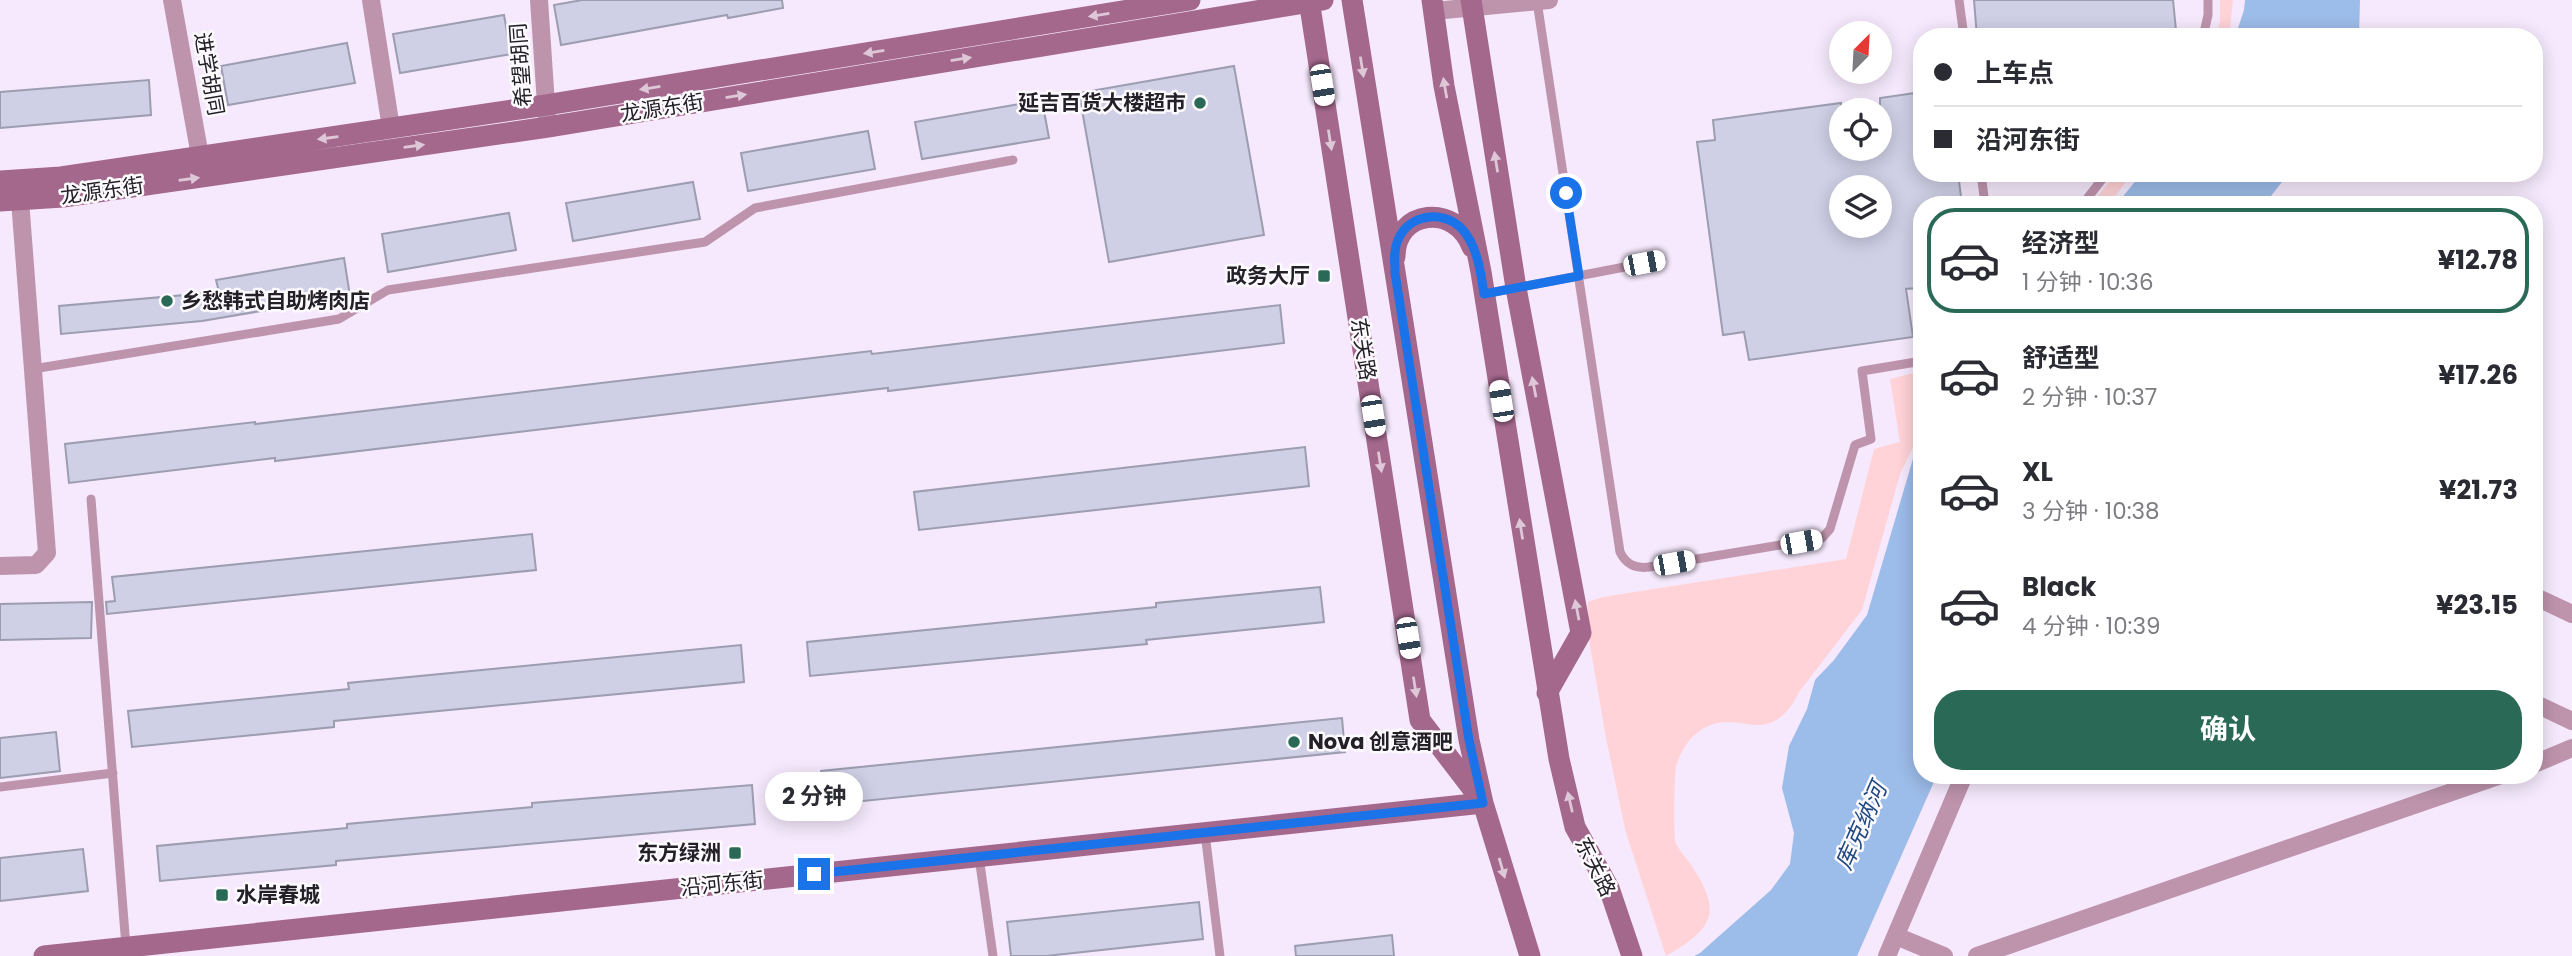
<!DOCTYPE html>
<html lang="zh">
<meta charset="utf-8">
<style>
body{margin:0;font-family:Poppins,"Noto Sans SC",sans-serif;background:#f7f7f7;color:#2b2b33;height:100vh;display:flex;flex-direction:column;font-size:26px;white-space:nowrap}
*{box-sizing:border-box;margin:0}
p{font-size:23px;color:#7c7c81}
.icon{flex:none;width:38px;height:38px;fill:none;stroke:currentColor;stroke-width:2;stroke-linecap:round;stroke-linejoin:round}
.map{position:relative;flex:1;overflow:hidden}
.details{position:absolute;left:1913px;top:196px;width:630px;height:588px;display:flex;flex-direction:column;background:#fff;border-radius:28px;box-shadow:0 4px 18px #0003}
.details>*{flex:none}
.guide{position:absolute;left:1913px;top:28px;width:630px;height:154px;border-radius:28px;box-shadow:0 4px 18px #0003;display:grid;align-content:center;height:154px;padding:0 21px;background:#fff}
.needle{width:46px;rotate:24deg}
.buttons{position:absolute;left:1829px;top:21px;display:grid;gap:14px}
.buttons a{display:grid;place-items:center;width:63px;height:63px;border-radius:50%;background:#fff;box-shadow:0 4px 18px #0003;font-size:35px}
.end{position:absolute;width:32px;height:32px;margin:-16px;border:9px solid #1a73e8;background:#fff;box-shadow:0 0 0 4px #fff}
.from{border-radius:50%}
.bubble{position:absolute;height:49px;border-radius:24px;background:#fff;box-shadow:0 4px 18px #0003;font-size:23px;font-weight:700;line-height:49px;text-align:center}
.car{position:absolute;width:21px;height:42px;margin:-21px -10px;border-radius:9px;box-shadow:0 0 5px 2px #0007;background:linear-gradient(#fff 24%,#345 0 40%,#fff 0 76%,#345 0 86%,#fff 0)}
.guide b{display:flex;align-items:center;gap:24px;height:66px;font-size:26px}
.guide b+b{border-top:2px solid #e1e1e2}
.guide i{width:18px;height:18px;background:#2b2b33}
ul{padding:12px 0 0;list-style:none}
li{display:flex;align-items:center;gap:21px;height:105px;margin:0 14px 10px;padding:0 7px;border:4px solid transparent;border-radius:28px}
li div{flex:1}
li b{display:block;font-size:26px}
li em{font-style:normal;font-weight:700}
li.on{border-color:#2a6956}
li>.icon{width:63px;height:63px;stroke-width:1.5}
.button{display:flex;gap:14px;margin-top:auto;padding:14px 21px}
.button a{flex:1;height:80px;border-radius:28px;background:#2a6956;color:#fff;font-size:28px;font-weight:700;line-height:80px;text-align:center}
.map>svg:first-child{display:block}
.green{fill:#ffd3d7}
.water{fill:#9cbce9}
.building{fill:#cfcfe5;stroke:#9d9db1;stroke-width:2;fill-rule:evenodd}
.lines{fill:none;stroke-linecap:round;stroke-linejoin:round}
.lane{stroke:#be94ad;stroke-width:9}
.street{stroke:#be94ad;stroke-width:18}
.secondary{stroke:#a4688d;stroke-width:21}
.oneway{fill:#dec7d6}
.route{stroke:#1a73e8;stroke-width:9}
.poi-dot{fill:#2a6956;stroke:#fdfafe;stroke-width:2.5}
.labels{text-anchor:middle;stroke-width:5;stroke-linejoin:round;paint-order:stroke}
.street-label{font-size:21px;fill:#242027;stroke:#fdfafe}
.poi-label{font-size:21px;font-weight:bold;fill:#242027;stroke:#fdfafe;text-anchor:end}
.water-label{font-size:23px;font-style:italic;fill:#204981;stroke:#fdfafe}
</style>
<div class="map">
<svg width="2572" height="956" viewBox="0 0 2572 956">
<rect width="100%" height="100%" fill="#f6e9fd"/>
<path class="green" d="M2220 0H2233L2229 37H2217L2220 21Z
M2116 173H2133L2108 205H2091Z
M1921 371V431L1900 474 1862 610 1799 692C1793 705 1782 721 1766 724 1754 727 1740 722 1728 722 1701 722 1683 742 1676 767 1674 773 1674 837 1675 841 1679 851 1688 860 1693 868 1724 915 1710 930 1666 956L1626 833 1606 738 1587 628 1588 602 1603 597 1846 559 1874 449 1900 442 1890 379Z"/>
<path class="water" d="M2245 0H2360L2359 37H2235L2244 10Z
M2142 173H2289L2264 205H2116Z
M1921 444 1922 775H1937L1857 956H1694L1700 953 1771 890 1790 864 1794 833 1782 788 1789 746 1807 709 1815 680 1834 660 1867 615 1915 452Z"/>
<path class="building" d="M582 0H782L783 8 728 18 727 15 561 45 554 5Z
M1974 0H2173L2176 30 2153 32V37H1977Z
M504 15 511 54 400 73 393 34Z
M347 43 355 83 228 105 221 66Z
M1234 66 1264 235 1109 262 1079 93Z
M149 80 151 115 0 128V92Z
M1922 92V173H1958L1962 205H1922V266L1915 267 1917 288 1906 289 1913 337 1749 360 1744 332 1723 335 1697 142 1715 140 1713 120 1841 103V149H1880V98ZM1841 187H1880V226H1841Z
M1042 100 1049 138 922 159 915 122Z
M868 131 875 169 748 191 741 153Z
M693 182 700 219 573 241 566 203Z
M509 213 516 250 388 272 382 234Z
M344 258 350 296 202 321 61 334 59 306 219 292 216 280Z
M1280 305 1284 343 888 391V388L275 461V458L69 483 65 444 255 422V424L871 351 872 354Z
M1305 447 1309 486 919 530 914 492Z
M532 534 536 570 107 614 106 602 115 601 112 577Z
M1320 587 1324 622 1146 640 1147 644 810 676 807 642 1156 607V603Z
M92 602 91 638 0 640V604Z
M741 645 744 682 334 721V727L132 747 128 711 349 689 348 683Z
M1342 718 1345 752 824 805 821 771Z
M56 732 60 771 0 778V738Z
M752 785 755 824 336 861V865L160 881 157 846 347 828V824L532 807V803Z
M83 849 88 891 0 901V858Z
M1199 902 1203 939 1046 956H1011L1007 922Z
M1392 935 1394 956H1296L1295 946Z"/>
<g class="lines">
<path class="lane" d="M1959 0 1964 37
M1537 1 1620 552C1626 564 1635 569 1649 567L1822 538 1830 529 1855 445 1871 439 1862 371 1922 361
M2203 37 2208 15V0
M1981 173 1985 205
M2082 205 2107 173
M1484 294 1661 260
M33 369 339 319 388 290 705 242 755 208 1013 160
M91 499 126 947
M0 787 113 773
M1205 833 1220 956
M979 857 993 956"/>
<path class="street" d="M172 0 200 156
M371 0 391 128
M539 0 547 119
M1434 11 1549 0
M0 566 36 565 47 553 19 187
M2534 596 2572 614
M2534 703 2572 721
M2534 764 2572 748
M1896 936 1944 956
M1887 956 1964 775
M1977 956 2501 775"/>
<path class="secondary" d="M1309 0 1420 720 1478 796
M1352 0 1469 740 1483 803 1530 956
M1432 0 1444 86 1481 272 1559 759 1575 827 1609 888 1632 956
M1471 0 1516 288 1581 633 1547 693
M0 181 61 177 546 105 1190 0
M0 201 63 197 548 127 1323 0
M1395 257C1395 209 1456 203 1472 247
M44 956 1483 803"/>
</g>
<defs><path id="oneway-solid" d="M-6-.8H1V-3.2L6.5 0L1 3.2V.8H-6Z" transform="scale(1.75)"/></defs>
<g class="oneway">
<use href="#oneway-solid" transform="translate(1099 15) rotate(171)"/>
<use href="#oneway-solid" transform="translate(874 52) rotate(171)"/>
<use href="#oneway-solid" transform="translate(961 59) rotate(-9)"/>
<use href="#oneway-solid" transform="translate(1362 67) rotate(81)"/>
<use href="#oneway-solid" transform="translate(650 88) rotate(171)"/>
<use href="#oneway-solid" transform="translate(1445 88) rotate(-100)"/>
<use href="#oneway-solid" transform="translate(736 96) rotate(-9)"/>
<use href="#oneway-solid" transform="translate(328 138) rotate(172)"/>
<use href="#oneway-solid" transform="translate(1330 140) rotate(81)"/>
<use href="#oneway-solid" transform="translate(414 146) rotate(-8)"/>
<use href="#oneway-solid" transform="translate(1496 162) rotate(-99)"/>
<use href="#oneway-solid" transform="translate(189 179) rotate(-8)"/>
<use href="#oneway-solid" transform="translate(1534 387) rotate(-101)"/>
<use href="#oneway-solid" transform="translate(1380 462) rotate(81)"/>
<use href="#oneway-solid" transform="translate(1521 529) rotate(-99)"/>
<use href="#oneway-solid" transform="translate(1577 610) rotate(-101)"/>
<use href="#oneway-solid" transform="translate(1415 687) rotate(81)"/>
<use href="#oneway-solid" transform="translate(1570 802) rotate(-103)"/>
<use href="#oneway-solid" transform="translate(1502 868) rotate(74)"/>
</g>
<g class="lines">
<path class="route" d="M814 874 1483 803 1469 740 1395 273C1395 262 1393 251 1398 240 1408 215 1442 209 1461 228 1477 244 1481 273 1484 294L1579 276 1566 193"/>
</g>
<g class="poi-dot">
<circle cx="1200" cy="103" r="7"/>
<rect x="1317" y="269" width="14" height="14" rx="3.5"/>
<circle cx="167" cy="301" r="7"/>
<circle cx="1294" cy="742" r="7"/>
<rect x="728" y="846" width="14" height="14" rx="3.5"/>
<rect x="215" y="888" width="14" height="14" rx="3.5"/>
</g>
<g class="labels">
<g class="street-label">
<text transform="translate(521 65) rotate(-94)" y="7">希望胡同</text>
<text transform="translate(209 74) rotate(80)" y="7">进学胡同</text>
<text transform="translate(662 108) rotate(-9)" y="7">龙源东街</text>
<text transform="translate(102 191) rotate(-8)" y="7">龙源东街</text>
<text transform="translate(1363 349) rotate(81)" y="7">东关路</text>
<text transform="translate(1595 867) rotate(63)" y="7">东关路</text>
<text transform="translate(722 884) rotate(-6)" y="7">沿河东街</text>
</g>
<g class="poi-label">
<text x="1186" y="110">延吉百货大楼超市</text>
<text x="1310" y="283">政务大厅</text>
<text x="181" y="308" text-anchor="start">乡愁韩式自助烤肉店</text>
<text x="1308" y="749" text-anchor="start">Nova 创意酒吧</text>
<text x="721" y="860">东方绿洲</text>
<text x="236" y="902" text-anchor="start">水岸春城</text>
</g>
<g class="water-label">
<text transform="translate(1861 826) rotate(-66)" y="8">库克纳河</text>
</g>
</g>
</svg>
<div class="buttons">
<a><svg class="needle" viewBox="-14 -14 28 28"><path d="M0-13l5 13h-10z" fill="#e53935"/><path d="M0 13l5-13h-10z" fill="#7c7c81"/></svg></a>
<a><svg class="icon" aria-label="locate" viewBox="0 0 24 24"><circle cx="12" cy="12" r="6"/><path d="M12 2v4M12 18v4M2 12h4M18 12h4"/></svg></a>
<a><svg class="icon" aria-label="layers" viewBox="0 0 24 24"><path d="M12 4l9 5-9 5-9-5zM3 14l9 5 9-5"/></svg></a>
</div>
<i class="end from" style="left:1566px;top:193px"></i>
<i class="end" style="left:814px;top:874px"></i>
<div class="bubble" style="left:765px;top:772px;width:98px">2 分钟</div>
<i class="car" style="left:1322px;top:85px;rotate:171deg"></i>
<i class="car" style="left:1644px;top:263px;rotate:79deg"></i>
<i class="car" style="left:1501px;top:401px;rotate:351deg"></i>
<i class="car" style="left:1373px;top:416px;rotate:171deg"></i>
<i class="car" style="left:1801px;top:542px;rotate:80deg"></i>
<i class="car" style="left:1674px;top:563px;rotate:80deg"></i>
<i class="car" style="left:1408px;top:638px;rotate:171deg"></i>
<div class="guide">
<b><i class="from"></i>上车点</b>
<b><i></i>沿河东街</b>
</div>
<section class="details">
<ul>
<li class="on"><svg class="icon" aria-label="car" viewBox="0 0 24 24"><path d="M5 17H2v-5l4-1 3-4h7l3 4 3 1v5h-3M9 17h6M6 11h13"/><circle cx="7" cy="17" r="2"/><circle cx="17" cy="17" r="2"/></svg><div><b>经济型</b><p>1 分钟 · 10:36</p></div><em>¥12.78</em></li>
<li><svg class="icon" aria-label="car" viewBox="0 0 24 24"><path d="M5 17H2v-5l4-1 3-4h7l3 4 3 1v5h-3M9 17h6M6 11h13"/><circle cx="7" cy="17" r="2"/><circle cx="17" cy="17" r="2"/></svg><div><b>舒适型</b><p>2 分钟 · 10:37</p></div><em>¥17.26</em></li>
<li><svg class="icon" aria-label="car" viewBox="0 0 24 24"><path d="M5 17H2v-5l4-1 3-4h7l3 4 3 1v5h-3M9 17h6M6 11h13"/><circle cx="7" cy="17" r="2"/><circle cx="17" cy="17" r="2"/></svg><div><b>XL</b><p>3 分钟 · 10:38</p></div><em>¥21.73</em></li>
<li><svg class="icon" aria-label="car" viewBox="0 0 24 24"><path d="M5 17H2v-5l4-1 3-4h7l3 4 3 1v5h-3M9 17h6M6 11h13"/><circle cx="7" cy="17" r="2"/><circle cx="17" cy="17" r="2"/></svg><div><b>Black</b><p>4 分钟 · 10:39</p></div><em>¥23.15</em></li>
</ul>
<div class="button"><a>确认</a></div>
</section>
</div>
